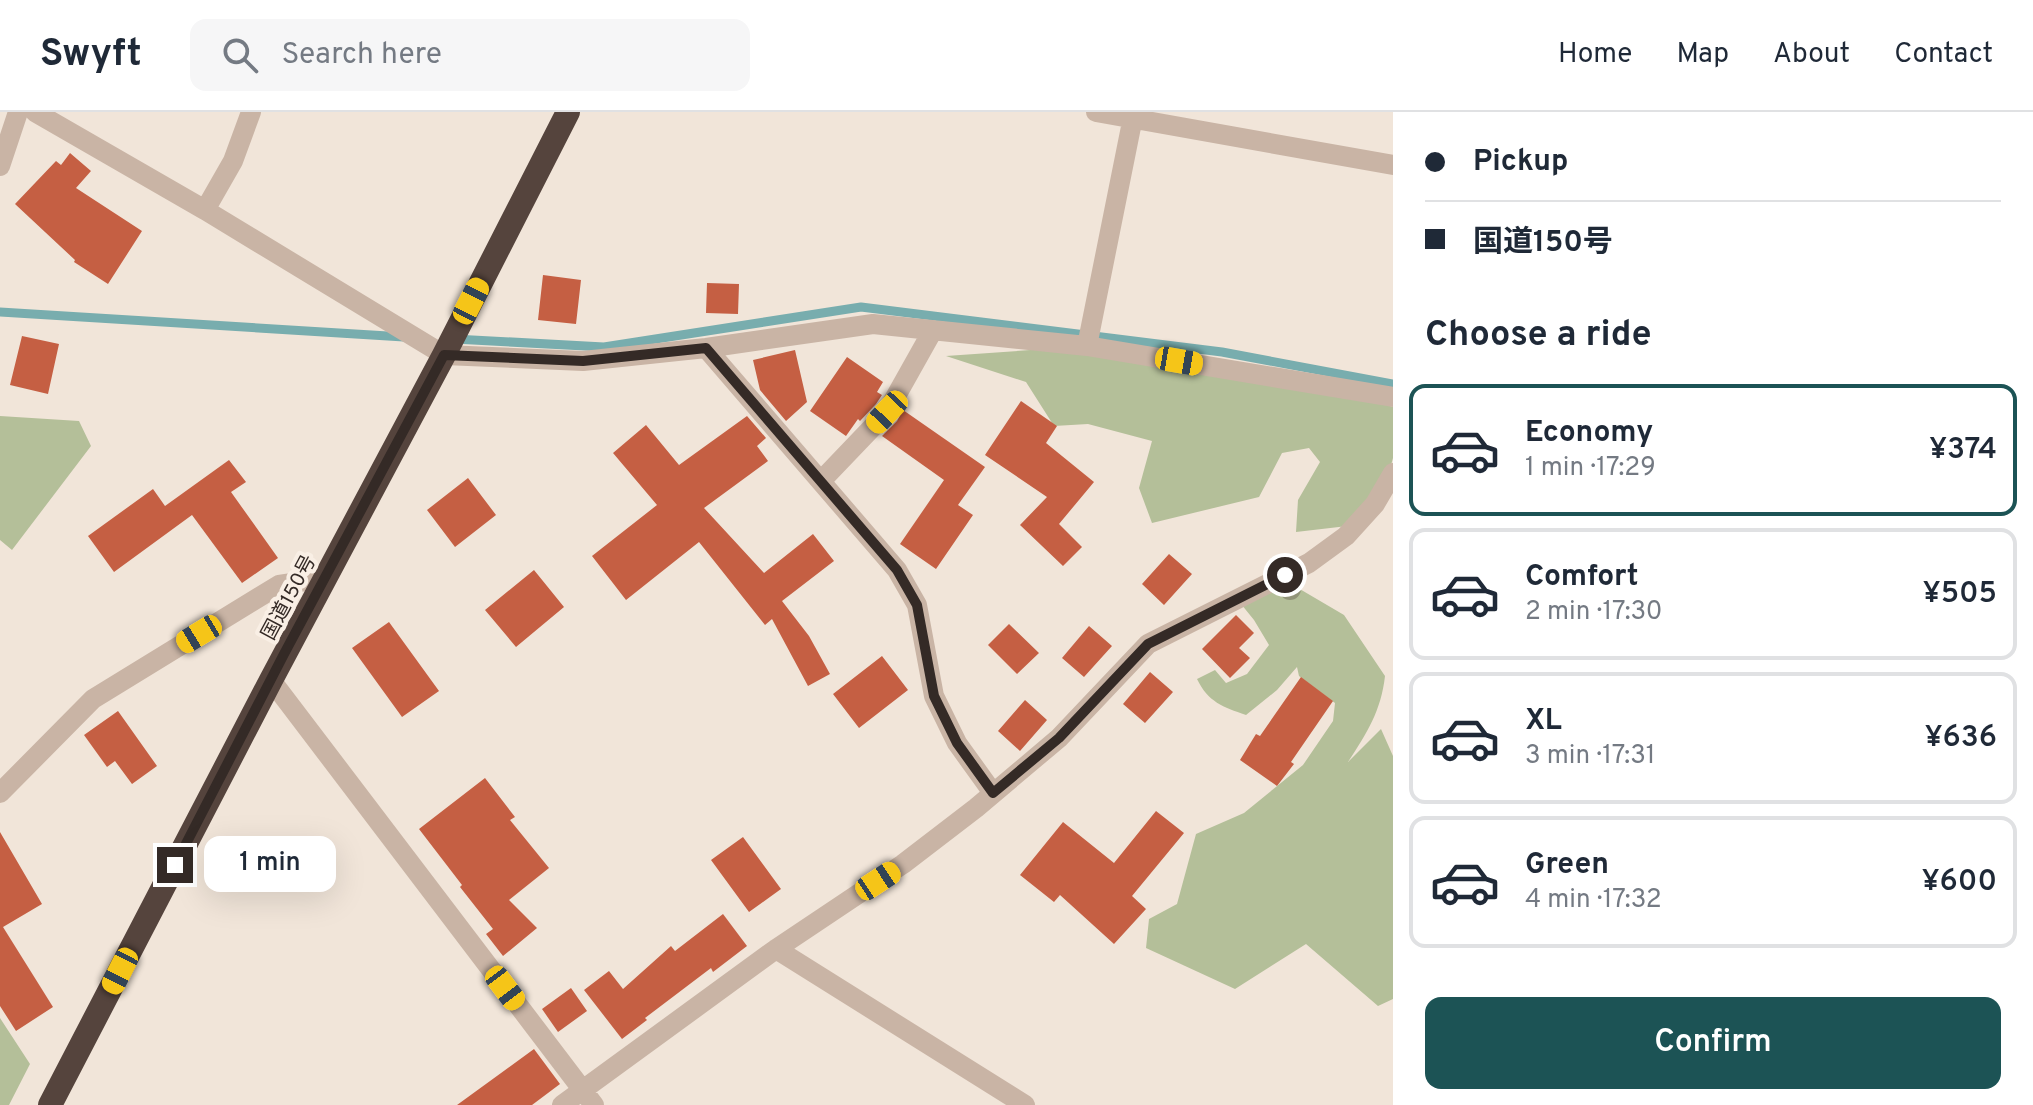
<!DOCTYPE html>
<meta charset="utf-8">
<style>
body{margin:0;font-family:Overpass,"Noto Sans JP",sans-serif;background:#f6f6f7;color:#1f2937;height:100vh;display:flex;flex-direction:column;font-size:30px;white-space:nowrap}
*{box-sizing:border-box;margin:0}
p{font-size:26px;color:#747a83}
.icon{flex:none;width:44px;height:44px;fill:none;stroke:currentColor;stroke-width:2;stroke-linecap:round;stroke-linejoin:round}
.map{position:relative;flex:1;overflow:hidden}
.drawer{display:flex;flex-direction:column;background:#fff;width:640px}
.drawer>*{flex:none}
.guide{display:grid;align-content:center;height:176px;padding:0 32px;background:#fff}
.end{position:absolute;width:36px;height:36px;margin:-18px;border:10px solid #342a26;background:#fff;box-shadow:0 0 0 4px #fff}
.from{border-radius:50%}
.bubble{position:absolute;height:56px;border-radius:16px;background:#fff;box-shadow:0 8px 32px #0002;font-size:26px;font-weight:600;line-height:56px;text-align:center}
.car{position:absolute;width:24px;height:48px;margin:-24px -12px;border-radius:10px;box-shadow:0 0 6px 2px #0007;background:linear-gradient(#f5c518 24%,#345 0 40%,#f5c518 0 76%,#345 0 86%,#f5c518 0)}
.guide b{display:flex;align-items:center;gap:28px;height:76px;font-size:30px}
.guide b+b{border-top:2px solid #e0e1e3}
.guide i{width:20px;height:20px;background:#1f2937}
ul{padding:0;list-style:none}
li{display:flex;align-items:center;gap:24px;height:132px;margin:0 16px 12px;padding:0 16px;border:4px solid #e0e1e3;border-radius:16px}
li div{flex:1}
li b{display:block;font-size:30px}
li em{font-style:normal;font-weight:600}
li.on{border-color:#1c5355}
li>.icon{width:72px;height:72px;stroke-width:1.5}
h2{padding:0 32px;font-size:36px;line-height:96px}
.cta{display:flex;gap:16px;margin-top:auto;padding:16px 32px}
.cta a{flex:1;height:92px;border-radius:16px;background:#1c5355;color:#fff;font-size:32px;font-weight:600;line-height:92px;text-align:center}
header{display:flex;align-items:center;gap:48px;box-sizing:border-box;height:112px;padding:0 40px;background:#fff;border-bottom:2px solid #e0e1e3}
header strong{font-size:38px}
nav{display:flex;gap:44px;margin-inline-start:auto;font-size:28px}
.search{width:560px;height:72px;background:#f6f6f7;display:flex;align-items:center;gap:20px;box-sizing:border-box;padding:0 28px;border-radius:16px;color:#747a83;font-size:30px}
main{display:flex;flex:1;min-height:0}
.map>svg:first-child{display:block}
.green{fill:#b4bf99}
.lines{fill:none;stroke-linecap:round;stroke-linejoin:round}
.stream{stroke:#78adae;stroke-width:9}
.building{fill:#c55f43}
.minor{stroke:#c9b4a5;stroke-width:20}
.highway{stroke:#55443d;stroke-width:24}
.tree{fill:#929479}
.route{stroke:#342a26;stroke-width:10}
.labels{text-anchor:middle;stroke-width:8;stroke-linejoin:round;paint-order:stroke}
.street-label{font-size:20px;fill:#342a26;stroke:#f9efe5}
</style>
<header>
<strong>Swyft</strong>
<div class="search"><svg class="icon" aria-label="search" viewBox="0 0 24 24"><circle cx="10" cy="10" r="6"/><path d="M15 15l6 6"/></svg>Search here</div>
<nav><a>Home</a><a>Map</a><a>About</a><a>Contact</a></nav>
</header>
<main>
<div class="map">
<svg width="1393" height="993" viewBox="0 0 1393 993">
<rect width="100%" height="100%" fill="#f1e5d9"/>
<path class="green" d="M1087 234 1339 276 1393 295V346L1385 375 1356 413 1296 420 1298 388 1320 350 1309 336 1282 341 1259 385 1152 411 1139 376 1152 329 1088 312 1054 314 1026 270 946 244Z
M0 304 79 309 91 334 12 438 0 428Z
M1298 476 1344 503 1385 564C1381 599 1367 621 1348 650L1381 617 1393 644V887L1378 894 1306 832 1235 877 1146 836 1149 807 1177 792 1196 722 1244 701 1303 653 1333 609 1335 591 1299 564 1297 555 1277 578 1246 603C1223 595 1208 590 1197 567L1215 558 1226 571 1247 562 1269 533 1254 508 1237 487Z
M0 906 30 952 9 993H0Z"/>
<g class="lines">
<path class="stream" d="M0 200 404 225
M454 227 604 235 861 195 1222 240 1393 272"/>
</g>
<path class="building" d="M70 41 91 59 76 76 142 119 108 172 74 150 75 148 15 92 56 49 61 53Z
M543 163 581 168 576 212 538 208Z
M707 171 739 172 738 202 706 201Z
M22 224 59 232 48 282 10 273Z
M795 238 807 290 786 309 760 278 753 248Z
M847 245 883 270 877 280 882 283 876 292 860 309 858 307 846 324 810 299Z
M1021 289 1057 314 1046 331 1094 370 1059 412 1082 435 1063 454 1020 413 1047 385 985 343Z
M903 298 985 355 958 393 973 403 936 457 900 432 944 368 882 324 897 309Z
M747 304 766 326 757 334 768 349 704 396 764 461 813 422 834 449 782 489 809 524 830 562 808 574 772 507 765 513 699 430 626 488 592 444 657 393 613 341 646 313 679 353Z
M229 348 246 370 231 380 278 446 242 471 192 403 114 460 88 424 153 377 165 394Z
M468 366 496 403 455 435 427 398Z
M1169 442 1192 462 1164 493 1142 472Z
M534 458 564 495 516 535 485 498Z
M1236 503 1254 521 1239 536 1250 546 1230 566 1202 537Z
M389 510 439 579 402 605 352 536Z
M1009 512 1039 541 1017 562 988 533Z
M1089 514 1112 534 1084 565 1062 546Z
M882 544 908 578 859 616 833 582Z
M1150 560 1173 580 1145 611 1123 592Z
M1301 565 1333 589 1291 650 1294 652 1277 674 1240 648 1256 622 1260 624Z
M1025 588 1047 608 1020 639 998 619Z
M118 599 157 654 132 672 115 649 107 655 84 623Z
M485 666 515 705 510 708 549 756 509 788 537 816 503 844 486 822 493 817 460 775 462 773 419 717Z
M1156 699 1184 721 1132 784 1146 797 1114 832 1060 783 1054 790 1020 763 1063 710 1114 751Z
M0 720 42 792 3 815 53 895 16 919 0 894Z
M743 725 781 777 749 800 711 748Z
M723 802 747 834 713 860 711 856 645 906 647 908 622 927 584 878 609 859 623 877 671 834 675 839Z
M571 876 587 899 558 920 542 897Z
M534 937 560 972 532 993H457Z"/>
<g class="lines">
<path class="minor" d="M35 0 205 98 444 243 583 249 706 236 873 212 1087 234 1393 285
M1096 0 1393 53
M0 54 18 0
M205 98 233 49 251 0
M1087 234 1134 0
M706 236 897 458 917 493 934 584 957 631 993 681
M821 369 887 300 933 218
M271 568 594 993
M0 681 93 587 279 473 325 466
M776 837 1025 993
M562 993 776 837 903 752 976 696 1059 626 1148 532 1309 451 1346 424 1375 392 1393 361"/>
<path class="highway" d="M50 993 271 568 444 243 568 0"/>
</g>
<circle class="tree" cx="1290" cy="477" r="11"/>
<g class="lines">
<path class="route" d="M175 753 284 542 444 243 583 249 706 236 897 458 917 493 934 584 957 631 993 681 1059 626 1148 532 1285 463"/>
</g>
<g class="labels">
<g class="street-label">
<text transform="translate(288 485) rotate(-62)" y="7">国道150号</text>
</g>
</g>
</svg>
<i class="end from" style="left:1285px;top:463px"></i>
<i class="end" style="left:175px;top:753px"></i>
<div class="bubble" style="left:204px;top:724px;width:132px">1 min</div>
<i class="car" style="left:471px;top:189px;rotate:27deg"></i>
<i class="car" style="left:1179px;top:249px;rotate:100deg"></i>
<i class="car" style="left:887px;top:300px;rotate:223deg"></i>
<i class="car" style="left:199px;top:522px;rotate:239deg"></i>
<i class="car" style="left:878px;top:769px;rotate:57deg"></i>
<i class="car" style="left:120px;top:859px;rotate:207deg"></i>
<i class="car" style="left:505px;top:876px;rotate:143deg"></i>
</div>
<section class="drawer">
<div class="guide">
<b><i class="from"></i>Pickup</b>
<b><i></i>国道150号</b>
</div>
<h2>Choose a ride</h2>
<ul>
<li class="on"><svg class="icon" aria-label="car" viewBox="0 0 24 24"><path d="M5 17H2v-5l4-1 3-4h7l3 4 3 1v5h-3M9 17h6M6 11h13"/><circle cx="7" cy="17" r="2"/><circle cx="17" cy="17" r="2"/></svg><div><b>Economy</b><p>1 min · 17:29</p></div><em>¥374</em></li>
<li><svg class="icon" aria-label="car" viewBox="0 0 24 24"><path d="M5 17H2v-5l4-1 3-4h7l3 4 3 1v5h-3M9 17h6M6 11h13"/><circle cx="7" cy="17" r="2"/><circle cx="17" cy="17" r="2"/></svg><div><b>Comfort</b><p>2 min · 17:30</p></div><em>¥505</em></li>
<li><svg class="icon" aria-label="car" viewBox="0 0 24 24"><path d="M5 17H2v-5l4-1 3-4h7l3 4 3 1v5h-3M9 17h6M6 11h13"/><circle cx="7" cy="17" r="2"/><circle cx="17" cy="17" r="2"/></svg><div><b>XL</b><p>3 min · 17:31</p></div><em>¥636</em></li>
<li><svg class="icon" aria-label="car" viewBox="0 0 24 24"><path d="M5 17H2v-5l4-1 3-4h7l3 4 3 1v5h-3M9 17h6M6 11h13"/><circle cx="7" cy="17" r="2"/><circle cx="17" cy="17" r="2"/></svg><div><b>Green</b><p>4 min · 17:32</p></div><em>¥600</em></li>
</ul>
<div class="cta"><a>Confirm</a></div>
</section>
</main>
